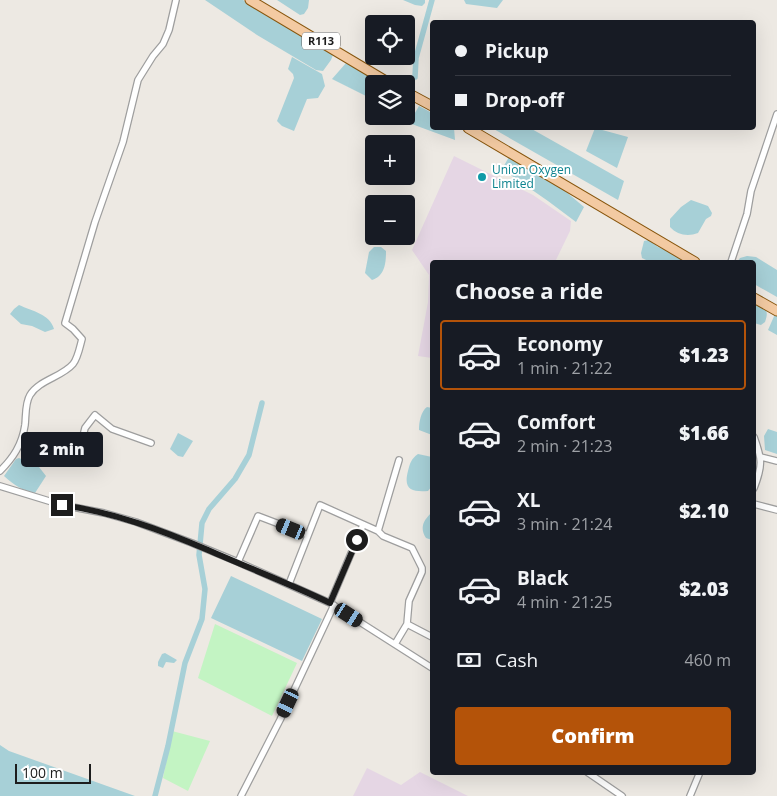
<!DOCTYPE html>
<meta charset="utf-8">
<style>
body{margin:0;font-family:"Open Sans",sans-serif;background:#20242c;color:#f1f3f6;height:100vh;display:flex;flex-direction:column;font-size:19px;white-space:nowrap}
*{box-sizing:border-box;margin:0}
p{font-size:16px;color:#9ea1a6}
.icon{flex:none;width:28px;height:28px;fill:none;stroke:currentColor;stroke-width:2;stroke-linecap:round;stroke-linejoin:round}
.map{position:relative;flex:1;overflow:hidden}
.drawer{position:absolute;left:430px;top:260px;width:326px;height:515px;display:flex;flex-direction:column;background:#171b24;border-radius:5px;box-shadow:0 5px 20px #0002}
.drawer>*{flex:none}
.guide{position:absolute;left:430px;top:20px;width:326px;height:110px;border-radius:5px;box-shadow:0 5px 20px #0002;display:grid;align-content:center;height:110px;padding:0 25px;background:#171b24}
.tools{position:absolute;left:365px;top:15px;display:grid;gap:10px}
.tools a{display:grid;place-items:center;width:50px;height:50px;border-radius:5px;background:#171b24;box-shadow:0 5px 20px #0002;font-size:25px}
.scale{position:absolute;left:15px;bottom:12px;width:76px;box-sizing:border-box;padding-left:5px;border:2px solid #1d1d1d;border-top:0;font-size:14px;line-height:18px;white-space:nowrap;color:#1d1d1d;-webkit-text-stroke:4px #fff;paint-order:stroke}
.end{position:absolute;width:22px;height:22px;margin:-11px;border:6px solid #1d1d1d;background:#fff;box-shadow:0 0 0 2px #fff}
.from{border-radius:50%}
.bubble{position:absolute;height:35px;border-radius:5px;background:#171b24;box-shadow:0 5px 20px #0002;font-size:16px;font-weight:800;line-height:35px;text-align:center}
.car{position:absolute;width:15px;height:30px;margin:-15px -8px;border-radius:6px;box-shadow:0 0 4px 1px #0007;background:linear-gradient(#222 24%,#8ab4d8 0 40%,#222 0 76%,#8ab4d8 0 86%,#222 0)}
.guide b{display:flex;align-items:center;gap:18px;height:48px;font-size:19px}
.guide b+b{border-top:1px solid #363941}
.guide i{width:12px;height:12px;background:#f1f3f6}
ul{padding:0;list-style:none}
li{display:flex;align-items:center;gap:15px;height:70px;margin:0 10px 8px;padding:0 15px;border:2px solid transparent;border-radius:5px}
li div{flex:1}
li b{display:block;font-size:19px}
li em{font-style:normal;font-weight:800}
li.on{border-color:#b45309}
li>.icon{width:45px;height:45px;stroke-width:1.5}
h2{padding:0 25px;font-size:22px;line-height:60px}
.pay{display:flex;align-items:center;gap:12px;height:55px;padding:0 25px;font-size:19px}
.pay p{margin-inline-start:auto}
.cta{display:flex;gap:10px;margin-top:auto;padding:10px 25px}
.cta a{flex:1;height:58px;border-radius:5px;background:#b45309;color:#fff;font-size:20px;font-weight:800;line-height:58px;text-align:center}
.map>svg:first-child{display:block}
.industrial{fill:#e5d6e4}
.park{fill:#c3f4c3}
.water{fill:#a7d0d7}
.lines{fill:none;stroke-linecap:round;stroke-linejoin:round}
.canal{stroke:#a7d0d7;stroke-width:5.5}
.minor-casing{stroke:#9e9e9e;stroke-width:8}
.primary-casing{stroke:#88560d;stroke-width:11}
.minor{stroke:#fff;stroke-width:5.5}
.primary{stroke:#f3caa2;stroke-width:9}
.route{stroke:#1d1d1d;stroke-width:6}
.culture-dot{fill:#0f9aa8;stroke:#fff;stroke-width:2}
.labels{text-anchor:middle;stroke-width:4;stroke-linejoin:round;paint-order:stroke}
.shield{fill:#fff;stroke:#616161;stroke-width:1}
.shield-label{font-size:11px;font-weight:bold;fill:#1d1d1d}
.culture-label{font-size:12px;fill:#0d838f;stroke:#fff;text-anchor:start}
</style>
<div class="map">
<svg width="777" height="796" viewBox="0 0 777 796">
<rect width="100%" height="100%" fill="#ede9e3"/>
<path class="industrial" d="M454 156 533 195 571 221 570 231 555 262H432V358L418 356 428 302 429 275 412 250Z
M367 768 401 785 420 772 468 796H353Z"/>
<path class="park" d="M215 624 297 663 272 716 198 678Z
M172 731 210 741 188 791 163 778Z"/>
<path class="water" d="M205 0H243L334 52 331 60 323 71 316 70 257 35Z
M277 0H309L308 8 304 14 300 15Z
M403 0H425V3L422 6 415 5Z
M464 0H503L497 8 466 4Z
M292 57 322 74 325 86 318 98 307 99 294 131 282 126 277 121 294 78 293 74 288 69Z
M346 63 386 84H374V100L332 79Z
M419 106 432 113V128H454L455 140 409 123Z
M492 128H530L624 181 618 200Z
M595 128 628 137 617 168 586 151Z
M509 157 558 185 584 207 576 222 548 201 502 169Z
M691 200 708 206 712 213 711 216 706 219 698 233C688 237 677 235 670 227V219L681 207Z
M649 240 658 247 682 257 686 262H650L642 258 641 253 644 241Z
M374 247H381L386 251C386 263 385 276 372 280L365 273 369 252Z
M747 256 756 257 777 270V297L754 284V262H737L740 258Z
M754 298C764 305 770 309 765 322L761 325 754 323Z
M19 305C32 311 50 314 54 329L45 332 32 326 21 324 10 314 14 309Z
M775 314H777V335L768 330Z
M427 407 432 408V435L419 430C419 422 421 411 427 407Z
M768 429 777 432V454L765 450 764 436Z
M178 433 193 441 183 457 178 456 170 449Z
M418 454 432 457V486L428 491C412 492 403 490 408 471 410 463 411 459 418 454Z
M19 458 39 467 46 476 35 493C21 490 14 485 4 476L16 459Z
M432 512V540L426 538C419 527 424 520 432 512Z
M231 576 322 619 302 661 211 618Z
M165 653 177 660 174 663 166 662 163 668 158 666V662L162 654Z
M0 745 9 751 135 796H0Z"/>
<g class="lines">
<path class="canal" d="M415 77 416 58 432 0
M155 796 168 746 185 663 202 619 205 589 199 555 202 523 209 509 235 479 249 455 262 403"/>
<g class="minor-casing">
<path id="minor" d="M731 262 747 214 751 191 777 114
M754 437C762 459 763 465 754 488
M69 457 83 436 85 428 95 415 112 429 151 443
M761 457 777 461
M0 471C13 458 22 445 25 425 26 416 25 403 30 395 39 380 62 377 73 364 78 358 80 346 82 339L73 329 65 323 95 222 123 142 138 80 153 56 163 44 169 30 176 0
M0 486 62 505 104 513 136 522 192 543 238 562 330 603 432 668
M754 504 777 510
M378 531 383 536 412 548 422 568V572L409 601 407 624 395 644
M238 562 258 516 308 535
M289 584 320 505 378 531 399 460
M330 603 363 525
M407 624 432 637
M587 772 622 796
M241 796 280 720 334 605
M690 796 700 772"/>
</g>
<g class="primary-casing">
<path id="primary" d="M250 0 391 84
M406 92 432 106
M468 128 695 262
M754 298 777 311"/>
</g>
<use href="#minor" class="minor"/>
<use href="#primary" class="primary"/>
</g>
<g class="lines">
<path class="route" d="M62 505C113 512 161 530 208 550 249 568 290 584 330 603L357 540"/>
</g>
<circle class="culture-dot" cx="482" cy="177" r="5"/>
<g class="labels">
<rect class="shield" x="302" y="32.5" width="38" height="17" rx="4"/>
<g class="shield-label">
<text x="321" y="45">R113</text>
</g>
<g class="culture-label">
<text x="492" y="174">Union Oxygen<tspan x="492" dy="14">Limited</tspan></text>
</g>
</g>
</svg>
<div class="tools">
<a><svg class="icon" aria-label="locate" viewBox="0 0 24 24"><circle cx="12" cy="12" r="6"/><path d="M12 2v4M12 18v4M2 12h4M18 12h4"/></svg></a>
<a><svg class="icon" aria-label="layers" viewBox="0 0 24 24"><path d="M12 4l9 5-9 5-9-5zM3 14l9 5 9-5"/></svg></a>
<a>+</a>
<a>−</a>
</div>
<div class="scale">100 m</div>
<i class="end from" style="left:357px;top:540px"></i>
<i class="end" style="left:62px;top:505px"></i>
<div class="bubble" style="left:21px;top:432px;width:82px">2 min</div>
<i class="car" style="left:291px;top:529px;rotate:292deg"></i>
<i class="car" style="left:349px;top:615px;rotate:123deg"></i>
<i class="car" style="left:288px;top:703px;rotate:205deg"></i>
<div class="guide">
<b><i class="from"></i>Pickup</b>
<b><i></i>Drop-off</b>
</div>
<section class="drawer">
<h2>Choose a ride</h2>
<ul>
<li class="on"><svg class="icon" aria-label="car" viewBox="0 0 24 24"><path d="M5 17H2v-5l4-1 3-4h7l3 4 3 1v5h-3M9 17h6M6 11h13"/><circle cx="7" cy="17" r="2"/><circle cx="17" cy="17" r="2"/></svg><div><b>Economy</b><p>1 min · 21:22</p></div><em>$1.23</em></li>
<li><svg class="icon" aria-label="car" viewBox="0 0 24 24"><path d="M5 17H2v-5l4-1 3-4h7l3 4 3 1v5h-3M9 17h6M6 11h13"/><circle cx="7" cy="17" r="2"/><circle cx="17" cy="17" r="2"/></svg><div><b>Comfort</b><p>2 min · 21:23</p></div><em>$1.66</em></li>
<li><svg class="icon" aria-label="car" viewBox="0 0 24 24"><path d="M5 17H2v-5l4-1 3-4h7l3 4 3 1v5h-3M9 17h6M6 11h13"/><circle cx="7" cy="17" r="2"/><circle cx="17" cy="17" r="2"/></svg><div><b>XL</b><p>3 min · 21:24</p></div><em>$2.10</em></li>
<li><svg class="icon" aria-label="car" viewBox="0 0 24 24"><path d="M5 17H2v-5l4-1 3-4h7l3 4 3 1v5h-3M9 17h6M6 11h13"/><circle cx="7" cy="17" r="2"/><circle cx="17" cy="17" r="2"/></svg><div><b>Black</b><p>4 min · 21:25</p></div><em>$2.03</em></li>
</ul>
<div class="pay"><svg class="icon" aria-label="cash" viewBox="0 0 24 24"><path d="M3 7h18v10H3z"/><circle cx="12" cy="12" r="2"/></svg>Cash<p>460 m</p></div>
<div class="cta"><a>Confirm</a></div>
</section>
</div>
